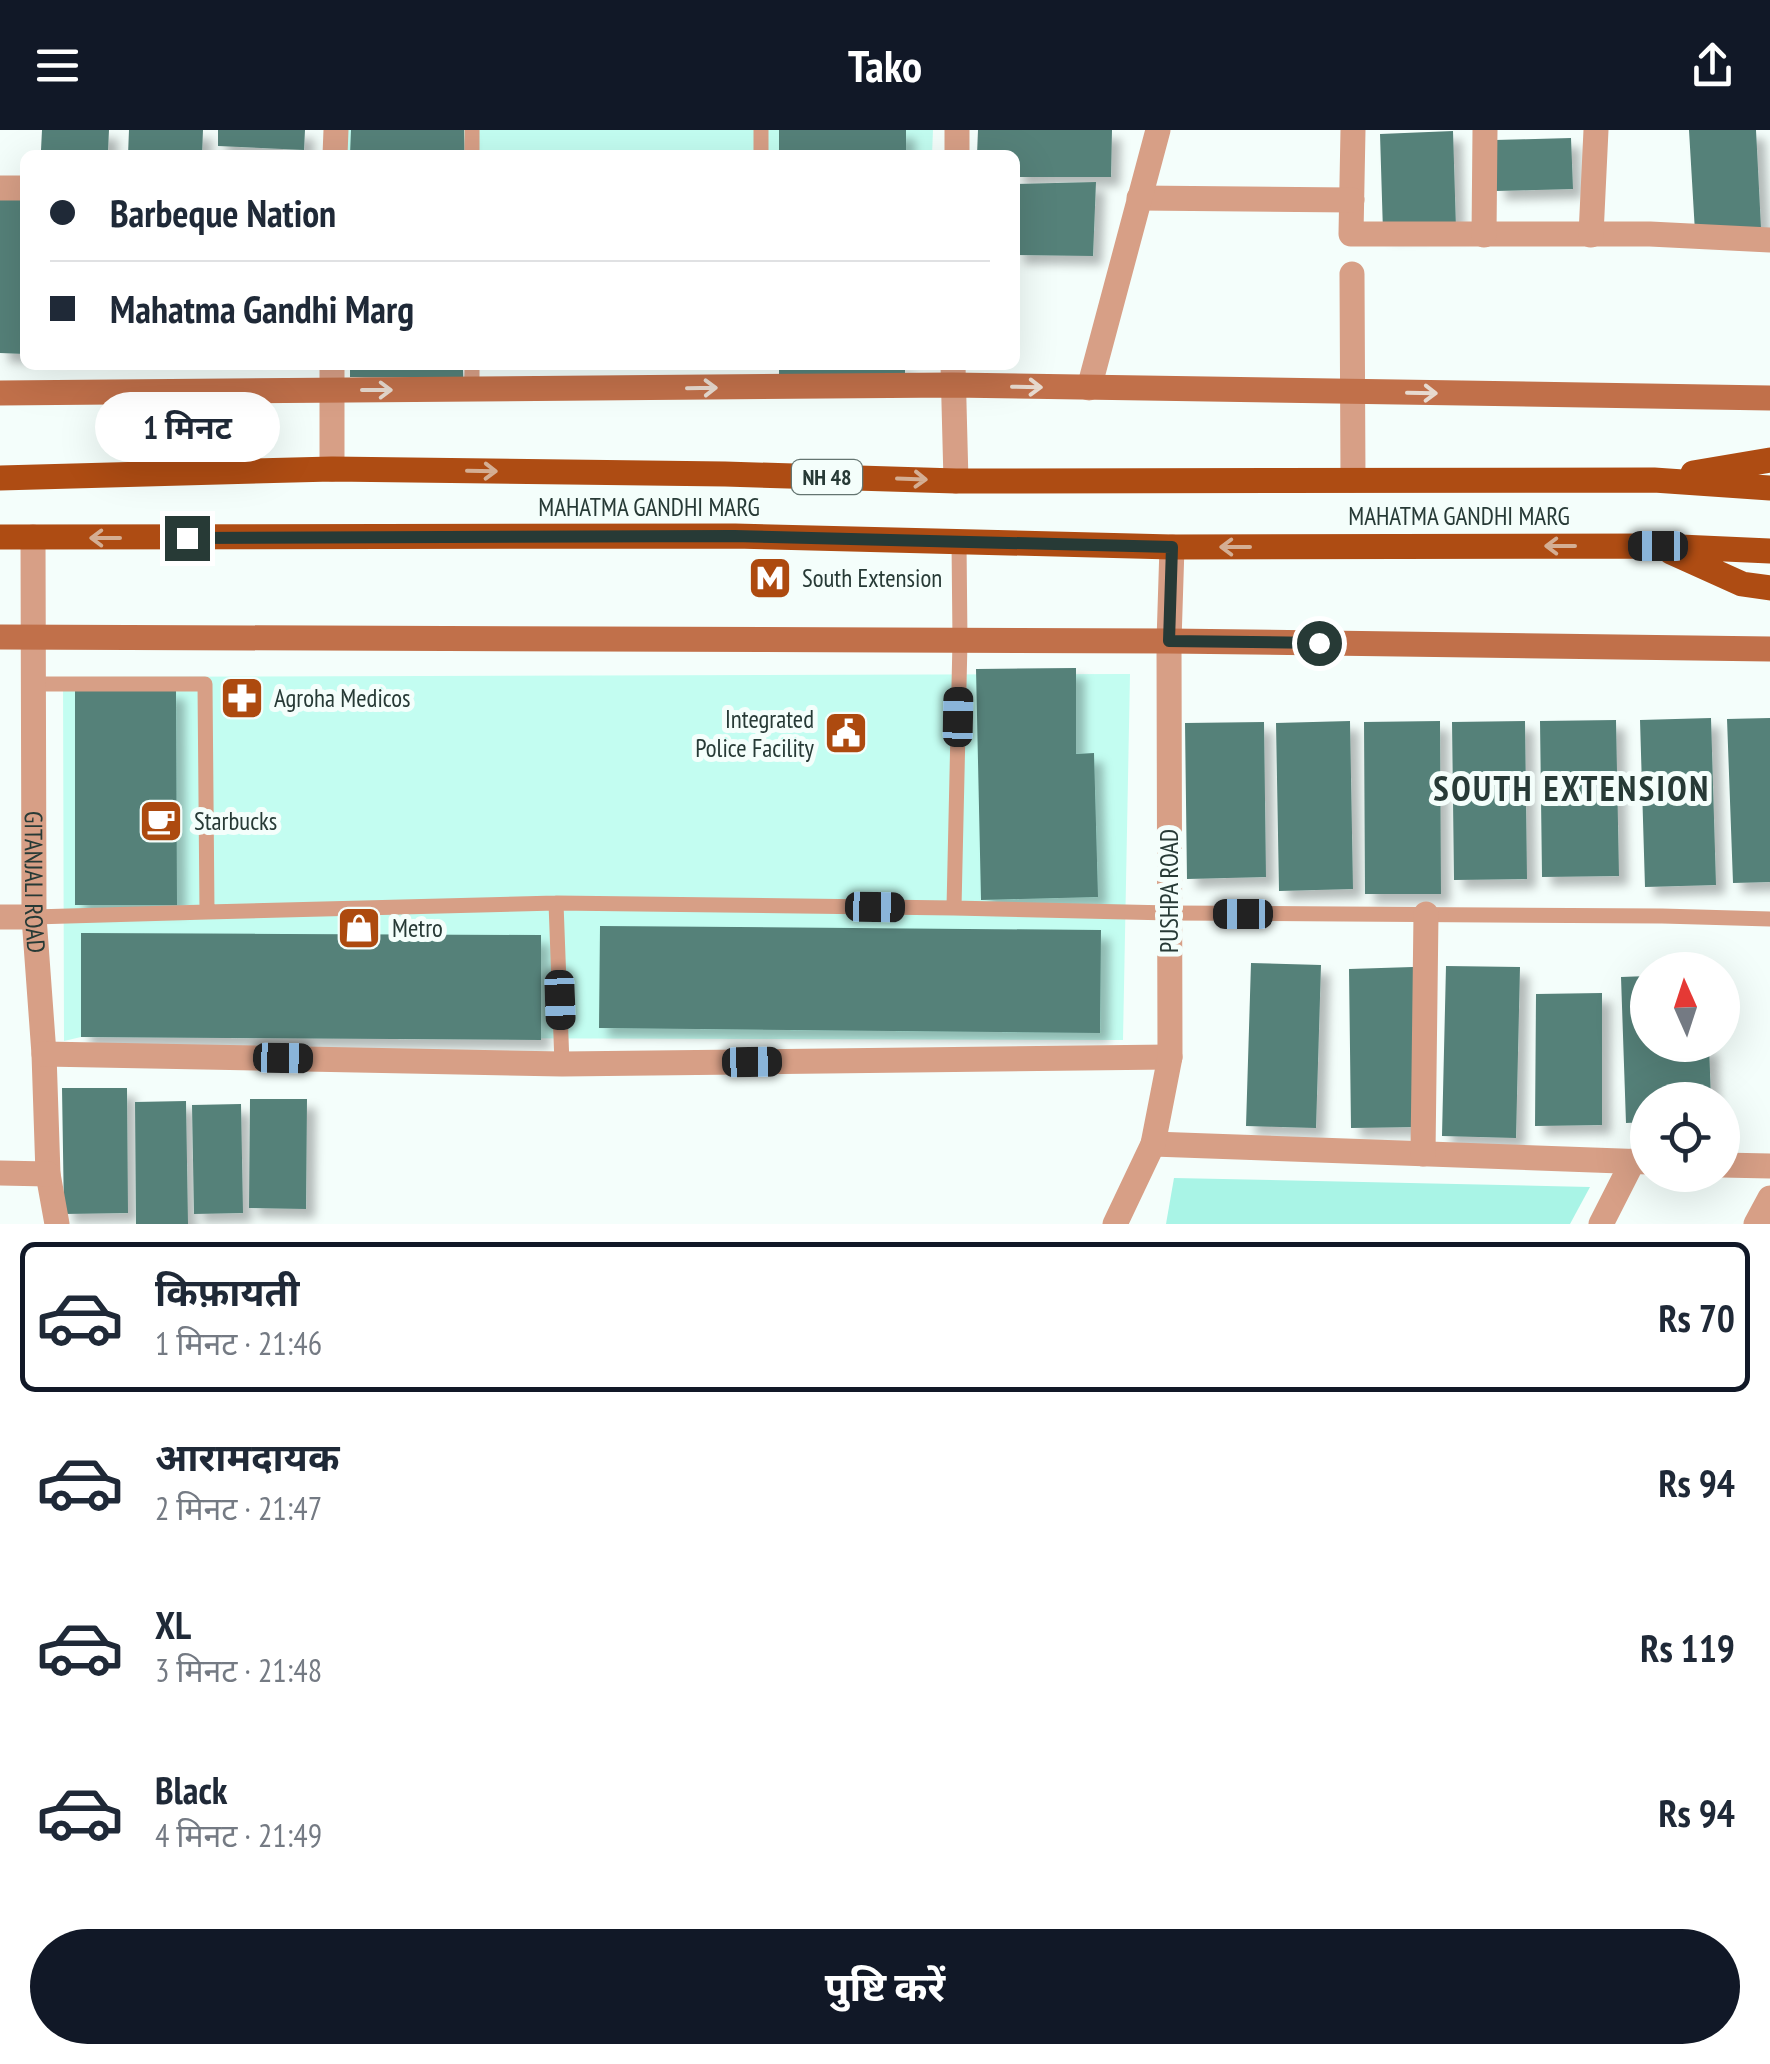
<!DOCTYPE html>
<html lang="hi">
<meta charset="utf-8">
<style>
body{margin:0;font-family:"PT Sans Narrow","Noto Sans Devanagari",sans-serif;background:#f6f6f7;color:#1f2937;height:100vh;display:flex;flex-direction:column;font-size:38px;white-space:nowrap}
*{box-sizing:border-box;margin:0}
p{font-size:32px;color:#747a83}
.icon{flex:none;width:55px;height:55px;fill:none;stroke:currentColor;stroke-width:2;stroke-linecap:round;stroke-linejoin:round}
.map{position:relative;height:1094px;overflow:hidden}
.panel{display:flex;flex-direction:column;background:#fff;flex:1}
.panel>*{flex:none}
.top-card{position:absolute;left:20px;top:20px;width:1000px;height:220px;border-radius:15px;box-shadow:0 10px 40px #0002;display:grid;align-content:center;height:220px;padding:0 30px;background:#fff}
.needle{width:65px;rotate:357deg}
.buttons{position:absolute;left:1630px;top:822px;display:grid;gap:20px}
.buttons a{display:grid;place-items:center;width:110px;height:110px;border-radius:50%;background:#fff;box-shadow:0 10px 40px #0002;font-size:50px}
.end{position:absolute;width:45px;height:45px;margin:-22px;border:12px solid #273a36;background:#fff;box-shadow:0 0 0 5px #fff}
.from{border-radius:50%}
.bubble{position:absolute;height:70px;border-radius:35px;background:#fff;box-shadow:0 10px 40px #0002;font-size:32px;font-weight:700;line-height:70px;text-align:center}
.car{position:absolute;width:30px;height:60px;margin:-30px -15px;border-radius:12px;box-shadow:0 0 8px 2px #0007;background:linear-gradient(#222 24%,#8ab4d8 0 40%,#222 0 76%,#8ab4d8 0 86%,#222 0)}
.top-card b{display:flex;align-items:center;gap:35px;height:95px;font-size:38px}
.top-card b+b{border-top:2px solid #e0e1e3}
.top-card i{width:25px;height:25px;background:#1f2937}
ul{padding:18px 0 0;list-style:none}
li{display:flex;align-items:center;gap:30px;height:150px;margin:0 20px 15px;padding:0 10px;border:5px solid transparent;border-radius:15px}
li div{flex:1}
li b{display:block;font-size:38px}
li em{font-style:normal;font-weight:700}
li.on{border-color:#111827}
li>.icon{width:90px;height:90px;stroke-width:1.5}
.button{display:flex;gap:20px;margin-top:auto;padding:20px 30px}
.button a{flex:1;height:115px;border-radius:60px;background:#111827;color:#fff;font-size:40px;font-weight:700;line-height:115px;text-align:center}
header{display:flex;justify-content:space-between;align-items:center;height:130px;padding:0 30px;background:#111827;color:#fff;font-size:45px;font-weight:700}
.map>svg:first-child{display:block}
.built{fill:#c3fdf1}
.green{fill:#a9f4e6}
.building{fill:#558179;filter:url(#shadow)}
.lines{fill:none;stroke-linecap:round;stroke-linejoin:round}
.lane{stroke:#d79f86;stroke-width:15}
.street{stroke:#d79f86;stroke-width:25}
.secondary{stroke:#c1704a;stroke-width:25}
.primary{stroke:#ae4c13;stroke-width:25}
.oneway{stroke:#e7dacf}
.oneway2{stroke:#d4ae93}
.route{stroke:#273a36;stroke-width:12}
.labels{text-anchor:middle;stroke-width:10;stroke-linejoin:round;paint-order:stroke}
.shield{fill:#f4fefb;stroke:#647571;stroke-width:2.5}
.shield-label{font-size:22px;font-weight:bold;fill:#273a36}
.street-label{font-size:25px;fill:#273a36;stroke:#f4fefb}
.poi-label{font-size:25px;fill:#273a36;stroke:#f4fefb;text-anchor:start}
.district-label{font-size:35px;font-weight:bold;letter-spacing:2.5px;fill:#273a36;stroke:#f4fefb}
</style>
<header><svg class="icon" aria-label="menu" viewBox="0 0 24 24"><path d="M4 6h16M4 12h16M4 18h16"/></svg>Tako<svg class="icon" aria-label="share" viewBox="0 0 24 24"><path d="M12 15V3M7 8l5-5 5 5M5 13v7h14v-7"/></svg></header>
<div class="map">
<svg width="1770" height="1094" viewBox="0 0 1770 1094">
<defs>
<filter id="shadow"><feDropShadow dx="9" dy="9" stdDeviation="5" flood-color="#0004"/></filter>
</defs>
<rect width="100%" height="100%" fill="#f4fefb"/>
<path class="built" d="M344 0H933L932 25H343Z
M1130 544 1123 910 81 907 64 911 63 547Z"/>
<path class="green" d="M1174 1048 1590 1057 1570 1094H1166Z"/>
<path class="building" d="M42 0H109L108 21 41 20Z
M129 0H203L202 25H128Z
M218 0H305L304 20 218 16Z
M351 0H464V25H350Z
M779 0H906V25H779Z
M978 0H1112L1111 47H1015V25H977Z
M1689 0H1756L1761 98 1695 102Z
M1453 1 1456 99 1383 102 1380 4Z
M1571 8 1573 59 1496 61 1495 10Z
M1096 52 1093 126 1015 125V54Z
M0 63 25 64V224L0 223Z
M350 235H463V247H350Z
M779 235H905V245L779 249Z
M1076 538V624L1094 623 1098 767 981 770 976 539Z
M75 560H176L177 775H75Z
M1711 588 1716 755 1645 757 1640 590Z
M1770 588V752L1733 753 1727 589Z
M1616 590 1619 746 1542 747 1540 591Z
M1350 591 1353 759 1279 761 1276 593Z
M1440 591 1441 764H1365L1364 592Z
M1525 591 1527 749 1454 750 1452 592Z
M1264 592 1266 747 1187 749 1185 593Z
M600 796 1101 800 1100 903 599 898Z
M81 803 541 805V910L81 907Z
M1251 833 1321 835 1316 998 1246 996Z
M1446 836 1520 837 1516 1008 1442 1006Z
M1413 837 1416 997 1351 998 1349 839Z
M1648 846V915H1709L1711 970H1648V992L1626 993 1621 847Z
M1602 863V995L1535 996 1536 864Z
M62 958H127L128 1083 64 1084Z
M250 969H307L306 1079 249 1078Z
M186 971 188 1094H136L135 972Z
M241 974 243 1083 194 1084 192 975Z"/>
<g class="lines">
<path class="lane" d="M472 0V25
M761 0V25
M472 260V235
M34 554H205L207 782 556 773 954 778 960 511 959 412
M556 773 562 934
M954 778 1170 783 1662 786 1770 789
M34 787 207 782"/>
<g class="street">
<path d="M1353 0 1351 104H1650L1770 110"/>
<path d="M335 25 336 0"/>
<path d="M957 25V0"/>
<path d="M0 58H25"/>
<path d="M1139 68 1352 70"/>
<path d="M1484 105 1485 0"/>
<path d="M1591 105 1596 0"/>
<path d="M1352 144 1353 350"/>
<path d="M332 235V339"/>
<path d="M953 235 956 351"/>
<path d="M1089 258 1158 0"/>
<path id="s1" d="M33 407 34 787 44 924 48 1044 57 1094"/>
<path d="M0 787H34"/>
<path d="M44 924 562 934 1170 927"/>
<path d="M1153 1014 1648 1032"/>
<path d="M1423 1024 1426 784"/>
<path d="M1722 1035 1770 1036"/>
<path d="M0 1043 48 1044"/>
<path d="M1115 1094 1153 1014 1170 927 1169 511 1172 417"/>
<path d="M1601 1094 1633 1031"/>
<path d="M1756 1094 1770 1068"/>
</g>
<path class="secondary" d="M0 263 953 255 1770 268
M0 507 1169 511 1770 519"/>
<path class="primary" d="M1693 343 1770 330
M0 348 332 339 725 344 956 351 1654 350 1770 358
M0 407 735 406 1172 417 1658 416 1770 421
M1671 422 1742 454 1770 458"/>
</g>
<defs><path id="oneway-shaft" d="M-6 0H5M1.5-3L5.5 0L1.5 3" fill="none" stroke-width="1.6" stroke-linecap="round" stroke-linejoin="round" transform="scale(2.5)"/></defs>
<g class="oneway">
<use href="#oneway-shaft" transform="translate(1027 257) rotate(1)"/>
<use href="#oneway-shaft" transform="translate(702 258) rotate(-1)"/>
<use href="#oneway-shaft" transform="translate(377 260)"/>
<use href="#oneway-shaft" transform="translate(1422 263) rotate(1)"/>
</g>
<g class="oneway2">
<use href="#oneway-shaft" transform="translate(482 341) rotate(1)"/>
<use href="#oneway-shaft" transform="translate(912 349) rotate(2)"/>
<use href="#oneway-shaft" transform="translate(105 408) rotate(-180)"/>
<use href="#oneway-shaft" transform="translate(1560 416) rotate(180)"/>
<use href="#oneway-shaft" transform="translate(1235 417) rotate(180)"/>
</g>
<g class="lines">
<path class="route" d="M187 408 734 406 1172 417 1169 511 1319 513"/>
</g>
<defs>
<g id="metro-square" transform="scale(2.25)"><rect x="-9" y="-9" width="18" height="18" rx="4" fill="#ad4a0f" stroke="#f4fefb"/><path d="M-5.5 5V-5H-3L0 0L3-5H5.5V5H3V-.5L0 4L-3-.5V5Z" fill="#fff"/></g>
<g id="pharmacy-square" transform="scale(2.25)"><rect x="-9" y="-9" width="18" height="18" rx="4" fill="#ad4a0f" stroke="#f4fefb"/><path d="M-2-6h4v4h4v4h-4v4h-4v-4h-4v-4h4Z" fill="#fff"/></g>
<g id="civic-square" transform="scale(2.25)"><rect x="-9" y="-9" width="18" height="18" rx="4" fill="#ad4a0f" stroke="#f4fefb"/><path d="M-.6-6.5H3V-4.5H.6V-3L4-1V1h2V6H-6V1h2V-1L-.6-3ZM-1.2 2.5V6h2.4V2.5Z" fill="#fff"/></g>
<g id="cafe-square" transform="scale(2.25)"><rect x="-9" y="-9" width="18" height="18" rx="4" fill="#ad4a0f" stroke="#f4fefb"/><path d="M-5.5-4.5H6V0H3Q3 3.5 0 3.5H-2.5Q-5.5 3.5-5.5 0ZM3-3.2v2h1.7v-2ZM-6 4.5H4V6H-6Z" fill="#fff"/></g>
<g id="shop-square" transform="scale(2.25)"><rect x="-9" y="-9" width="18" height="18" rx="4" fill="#ad4a0f" stroke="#f4fefb"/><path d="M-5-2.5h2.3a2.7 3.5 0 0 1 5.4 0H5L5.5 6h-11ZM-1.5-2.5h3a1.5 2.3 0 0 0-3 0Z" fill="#fff"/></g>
</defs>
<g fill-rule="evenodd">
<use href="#metro-square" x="770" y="448"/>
<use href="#pharmacy-square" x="242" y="568"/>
<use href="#civic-square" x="846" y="603"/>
<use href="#cafe-square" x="161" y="691"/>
<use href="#shop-square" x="359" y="798"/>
</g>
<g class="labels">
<rect class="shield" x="792" y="330" width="70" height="34" rx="8"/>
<g class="shield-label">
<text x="827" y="355">NH 48</text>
</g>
<g class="street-label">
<text x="649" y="386">MAHATMA GANDHI MARG</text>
<text x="1459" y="395">MAHATMA GANDHI MARG</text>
<text dy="9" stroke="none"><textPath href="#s1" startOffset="345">GITANJALI ROAD</textPath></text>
<text transform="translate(1169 761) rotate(-90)" y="9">PUSHPA ROAD</text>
</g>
<g class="poi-label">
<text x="802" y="457">South Extension</text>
<text x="274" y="577">Agroha Medicos</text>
<text x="814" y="598" text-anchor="end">Integrated<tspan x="814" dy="29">Police Facility</tspan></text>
<text x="194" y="700">Starbucks</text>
<text x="392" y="807">Metro</text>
</g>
<g class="district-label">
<text x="1572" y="671">SOUTH EXTENSION</text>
</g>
</g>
</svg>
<div class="buttons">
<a><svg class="needle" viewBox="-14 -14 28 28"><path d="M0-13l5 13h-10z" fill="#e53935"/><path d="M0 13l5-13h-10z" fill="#747a83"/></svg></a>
<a><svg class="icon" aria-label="locate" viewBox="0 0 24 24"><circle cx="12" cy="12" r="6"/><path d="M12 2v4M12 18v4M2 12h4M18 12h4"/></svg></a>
</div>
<i class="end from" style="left:1319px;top:513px"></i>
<i class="end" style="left:187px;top:408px"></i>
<div class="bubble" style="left:95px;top:262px;width:185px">1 मिनट</div>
<i class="car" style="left:1658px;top:416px;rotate:270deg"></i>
<i class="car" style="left:958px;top:587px;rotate:1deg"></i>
<i class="car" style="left:875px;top:777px;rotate:91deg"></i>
<i class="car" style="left:1243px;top:784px;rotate:270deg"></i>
<i class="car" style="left:560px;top:870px;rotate:178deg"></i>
<i class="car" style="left:283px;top:928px;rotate:91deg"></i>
<i class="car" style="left:752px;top:932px;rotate:89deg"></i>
<div class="top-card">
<b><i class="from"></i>Barbeque Nation</b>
<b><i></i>Mahatma Gandhi Marg</b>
</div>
</div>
<section class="panel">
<ul>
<li class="on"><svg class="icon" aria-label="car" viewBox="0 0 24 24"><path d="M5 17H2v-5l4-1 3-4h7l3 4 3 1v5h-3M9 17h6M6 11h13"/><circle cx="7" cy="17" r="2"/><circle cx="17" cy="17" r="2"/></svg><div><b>किफ़ायती</b><p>1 मिनट · 21:46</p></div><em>Rs 70</em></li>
<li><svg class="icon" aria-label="car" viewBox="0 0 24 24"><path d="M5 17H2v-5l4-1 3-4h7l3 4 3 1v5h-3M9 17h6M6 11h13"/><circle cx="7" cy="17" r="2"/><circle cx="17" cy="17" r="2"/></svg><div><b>आरामदायक</b><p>2 मिनट · 21:47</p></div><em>Rs 94</em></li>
<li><svg class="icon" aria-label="car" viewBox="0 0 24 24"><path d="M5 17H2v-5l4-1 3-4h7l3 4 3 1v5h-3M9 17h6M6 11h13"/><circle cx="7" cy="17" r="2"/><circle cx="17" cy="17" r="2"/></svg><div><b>XL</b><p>3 मिनट · 21:48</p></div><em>Rs 119</em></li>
<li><svg class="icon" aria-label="car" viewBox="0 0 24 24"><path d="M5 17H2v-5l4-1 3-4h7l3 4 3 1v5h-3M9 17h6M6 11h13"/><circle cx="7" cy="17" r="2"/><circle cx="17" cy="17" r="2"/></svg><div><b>Black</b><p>4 मिनट · 21:49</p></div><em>Rs 94</em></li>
</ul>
<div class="button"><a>पुष्टि करें</a></div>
</section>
